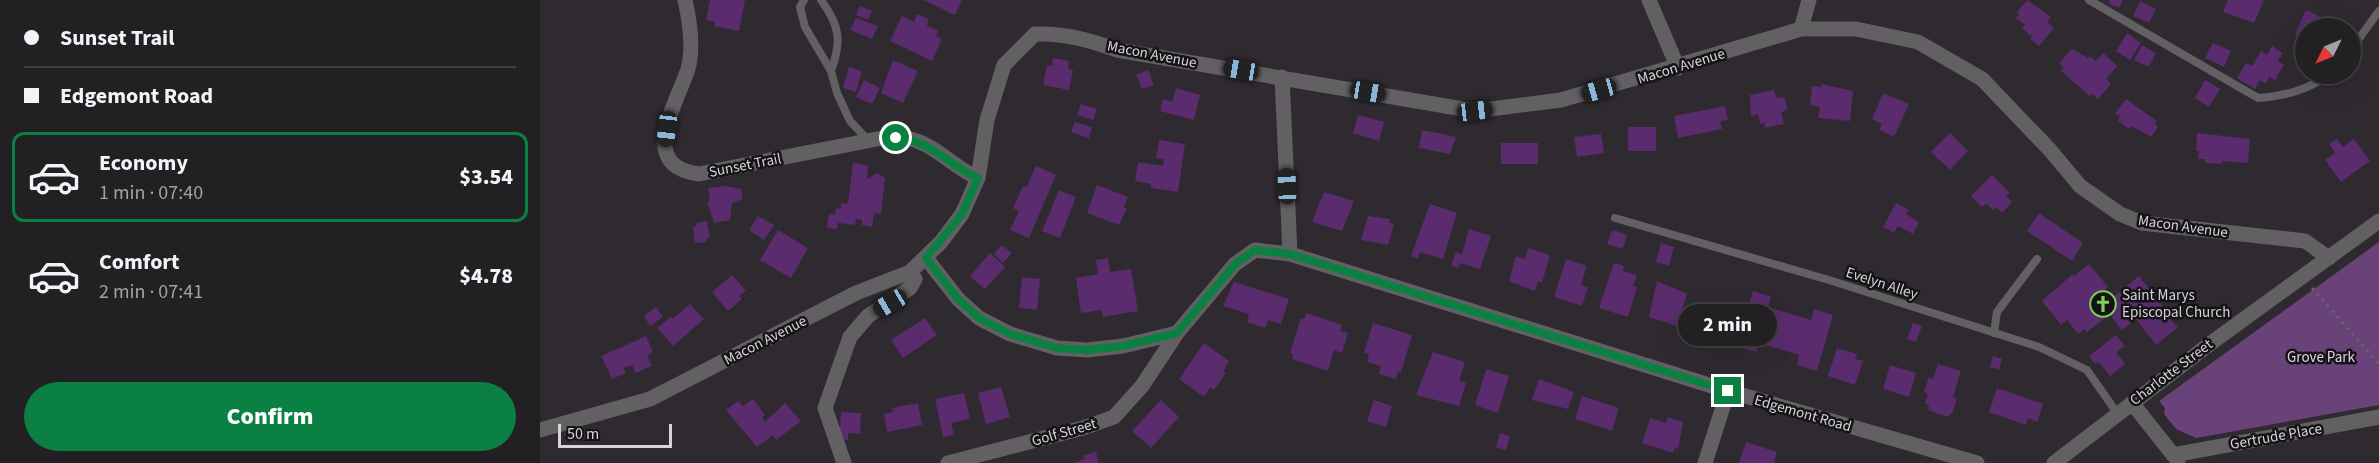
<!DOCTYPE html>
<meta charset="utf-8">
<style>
body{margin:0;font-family:"Source Sans 3",sans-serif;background:#2e2d30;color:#f1f3f6;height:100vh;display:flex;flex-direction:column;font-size:22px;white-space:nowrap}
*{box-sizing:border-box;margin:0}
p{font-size:20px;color:#a2a3a6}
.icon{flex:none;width:33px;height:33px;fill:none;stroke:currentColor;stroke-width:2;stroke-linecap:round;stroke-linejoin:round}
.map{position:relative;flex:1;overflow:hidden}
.details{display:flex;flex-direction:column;background:#222023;width:540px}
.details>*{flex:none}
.hud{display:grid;align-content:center;height:132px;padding:0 24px;background:#222023}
.needle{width:39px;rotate:227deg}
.buttons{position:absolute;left:1755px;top:18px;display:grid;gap:12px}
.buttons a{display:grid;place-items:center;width:66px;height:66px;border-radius:50%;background:#222023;box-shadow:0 6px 24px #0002,0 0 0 2px #3f3e41;font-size:30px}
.scale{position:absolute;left:18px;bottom:15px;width:114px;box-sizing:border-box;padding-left:6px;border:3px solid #d6d4d8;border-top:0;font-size:16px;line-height:21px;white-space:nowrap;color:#d6d4d8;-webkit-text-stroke:4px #151316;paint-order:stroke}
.end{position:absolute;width:27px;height:27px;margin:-14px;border:8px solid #0b8043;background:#fff;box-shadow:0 0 0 3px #fff}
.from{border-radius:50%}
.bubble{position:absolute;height:42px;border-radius:21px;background:#222023;box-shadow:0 6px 24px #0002,0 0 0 2px #3f3e41;font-size:20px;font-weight:800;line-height:42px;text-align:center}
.car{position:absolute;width:18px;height:36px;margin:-18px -9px;border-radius:8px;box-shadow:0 0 4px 2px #0007;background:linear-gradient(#222 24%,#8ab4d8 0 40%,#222 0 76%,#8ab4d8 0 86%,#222 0)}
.hud b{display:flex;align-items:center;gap:21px;height:57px;font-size:22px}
.hud b+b{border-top:2px solid #3f3e41}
.hud i{width:15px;height:15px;background:#f1f3f6}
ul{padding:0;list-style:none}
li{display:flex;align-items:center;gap:18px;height:90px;margin:0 12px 9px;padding:0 12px;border:3px solid transparent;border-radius:12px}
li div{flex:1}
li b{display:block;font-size:22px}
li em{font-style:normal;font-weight:800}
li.on{border-color:#0b8043}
li>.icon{width:54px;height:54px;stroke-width:1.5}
.cta{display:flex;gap:12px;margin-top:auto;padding:12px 24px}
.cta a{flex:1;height:69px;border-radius:36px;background:#0b8043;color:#fff;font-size:24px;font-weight:800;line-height:69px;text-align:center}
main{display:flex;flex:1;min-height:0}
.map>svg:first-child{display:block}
.green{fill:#69427a}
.building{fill:#5a2b6d}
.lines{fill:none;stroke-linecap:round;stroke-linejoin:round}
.path{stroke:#666368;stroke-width:3;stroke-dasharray:3 4.5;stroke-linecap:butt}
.service{stroke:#626063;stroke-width:8}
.minor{stroke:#626063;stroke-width:15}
.tertiary{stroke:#626063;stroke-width:15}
.route{stroke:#0b8043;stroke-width:8}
.labels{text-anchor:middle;stroke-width:5;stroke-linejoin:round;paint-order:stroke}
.street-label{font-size:15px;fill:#d6d4d8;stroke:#151316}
.poi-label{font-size:15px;fill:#d6d4d8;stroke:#151316;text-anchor:start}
.park-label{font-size:15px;fill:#e7ccf3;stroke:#151316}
</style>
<main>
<section class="details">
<div class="hud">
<b><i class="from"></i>Sunset Trail</b>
<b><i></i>Edgemont Road</b>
</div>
<ul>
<li class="on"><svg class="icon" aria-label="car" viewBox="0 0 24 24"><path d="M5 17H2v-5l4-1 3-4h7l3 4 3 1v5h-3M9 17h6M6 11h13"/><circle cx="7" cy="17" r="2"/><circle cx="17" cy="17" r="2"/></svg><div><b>Economy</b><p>1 min · 07:40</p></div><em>$3.54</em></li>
<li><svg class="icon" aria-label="car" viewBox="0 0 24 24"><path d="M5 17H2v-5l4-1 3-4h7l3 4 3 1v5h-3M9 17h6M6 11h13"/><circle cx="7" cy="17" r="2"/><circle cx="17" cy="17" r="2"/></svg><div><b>Comfort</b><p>2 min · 07:41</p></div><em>$4.78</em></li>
</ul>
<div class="cta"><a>Confirm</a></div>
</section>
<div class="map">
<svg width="1839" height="463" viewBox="0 0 1839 463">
<rect width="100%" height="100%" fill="#2e2a2f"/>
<path class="green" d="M1839 242V405L1656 438 1636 429 1624 414 1625 408 1619 401Z"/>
<path class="building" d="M170 0H205L199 31 174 26 175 22 166 20Z
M383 0H422L415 15Z
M1487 0 1511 17 1507 22 1514 28 1499 46 1490 39 1492 37 1482 28 1485 25 1476 18 1479 14 1477 12Z
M1570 0H1583L1579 8 1568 3Z
M1688 0H1724L1714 23 1683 12Z
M1600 1 1616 9 1609 23 1593 16Z
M320 6 332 11 328 20 316 15Z
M1766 10 1798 25 1801 28H1766V39L1755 34Z
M377 14 389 19 387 26 398 31 396 36 402 39 392 61 350 41 362 16 374 22Z
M316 18 338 26 332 39 310 30Z
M1587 33 1601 43 1590 60 1576 51Z
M1673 43 1691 51 1684 67 1665 58Z
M1602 45 1616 53 1609 67 1594 60Z
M1732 46 1743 53 1738 61 1744 65 1735 80 1729 77 1726 84 1720 80 1715 89 1697 78 1706 63 1712 66 1721 51 1727 55Z
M1532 49 1548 58 1550 56 1556 61 1563 53 1577 66 1566 79 1571 84 1558 99 1552 94 1550 96 1521 71 1524 68 1519 63Z
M513 58 529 61 528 68 533 70 529 90 503 85 507 65 512 66Z
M353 60 378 71 363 103 341 93Z
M309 67 322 71 316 92 303 88Z
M608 70 614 85 602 89 596 75Z
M324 80 340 88 332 104 316 97Z
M1665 80 1680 89 1669 107 1655 98Z
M1282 84 1313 91 1310 121 1278 118 1280 107 1270 105 1272 86 1281 87Z
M636 88 660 95 654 120 620 111 623 99 632 102Z
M1234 90 1236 97 1245 98 1247 109 1241 113 1244 124 1225 128V123L1220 124 1218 114 1211 116 1210 95Z
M1343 93 1369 104 1354 137 1339 130 1342 124 1332 119Z
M1586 99 1617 121 1615 124 1618 127 1611 137 1592 126 1589 129 1578 121 1580 117 1575 113Z
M541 104 557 109 553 120 537 115Z
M1185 106 1188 120 1180 121 1182 129 1138 138 1134 116Z
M818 115 844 122 839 141 813 133Z
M535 122 552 127 549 138 531 132Z
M1088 127H1116V151H1088Z
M882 130 916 137 910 154 879 148Z
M1410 133 1428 151 1410 170 1391 152Z
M1657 133 1710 139 1708 163 1682 161V164L1665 163V159H1658L1659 151H1656Z
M1061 134 1064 153 1037 157 1034 137Z
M1797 139 1803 147 1814 139 1830 161 1801 182 1785 160 1795 153 1789 144Z
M619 140 645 144 638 192 611 188V184L595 181 598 162 623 166 624 159 616 158Z
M961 143H998V164H961Z
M313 163 328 165 327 179 337 173 345 178 341 214 334 213 332 227 322 225V220L316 219 315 225 298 223 297 229 287 228 289 214H295L296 208 301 209V203L308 204Z
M496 166 516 175 489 238 470 230 479 211 473 208 483 186 487 187Z
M1452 175 1470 193 1466 196 1472 202 1462 213 1456 207 1453 210 1446 203 1442 207 1431 196Z
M557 185 588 197 584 207 587 208 579 225 547 213Z
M186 186 201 189 203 199 192 203 190 220 174 223 167 202 170 201 168 188Z
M519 190 536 197 520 238 502 231Z
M784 192 814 201 802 231 772 222Z
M1356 203 1369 210 1366 214 1379 222 1373 234 1358 226 1354 233 1343 227Z
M890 204 917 213 903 259 880 252 878 259 871 256Z
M1499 213 1543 243 1532 261 1487 231Z
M218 216 234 225 224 240 209 230Z
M828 216 850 219 849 222 854 224 848 245 821 240Z
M167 221 170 238H166L167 242 155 243 153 227 157 226 156 223Z
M929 229 951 236 940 269 920 263 919 268 911 266 916 252 922 254Z
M238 230 268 248 251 278 220 260Z
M1072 230 1087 235 1083 249 1067 244Z
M1121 243 1134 247 1129 266 1116 262Z
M462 245 472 253 463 263 454 254Z
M988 248 1010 255 1002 283 998 281 995 291 969 281 976 256 985 259Z
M450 253 465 267 445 289 430 276Z
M568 258 570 272 591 269 598 311 563 317 561 310 541 313 536 278 558 274 556 260Z
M1026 259 1047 266 1041 285 1048 287 1042 306 1014 297Z
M1074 263 1084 266 1083 271 1097 275 1093 286 1097 287 1088 317 1059 308Z
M1549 264 1568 287 1565 289 1572 298 1599 276 1623 306 1619 309 1638 327 1616 345 1596 319 1582 330 1567 311 1562 315 1565 318 1547 332 1544 329 1538 334 1527 320 1521 325 1502 301 1533 274 1534 276Z
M192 275 206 291 199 296 202 299 188 311 172 292Z
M482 277 500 279 497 310 479 308Z
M1117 281 1147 294 1137 326 1109 317Z
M694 282 749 299 741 324 728 320 725 328 707 322 709 314 683 306Z
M1213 291 1231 297 1228 307 1271 320 1274 309 1293 315 1277 371 1257 365 1259 355 1219 343 1216 352 1196 346Z
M1159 302 1167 305 1168 302 1183 306 1179 317 1184 319 1177 341 1150 333Z
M150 304 164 319 133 346 117 328 131 317 133 319Z
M116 307 123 317 110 326 104 316Z
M766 313 802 325 800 331 808 333 802 353 794 350 788 371 752 359 753 354 750 353 761 318 764 319Z
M385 318 397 335 363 358 351 340Z
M833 323 872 335 861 372 858 371 856 379 839 374 841 366 827 362 829 354 824 353Z
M1373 323 1382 326 1376 342 1367 339Z
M1576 335 1585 346 1576 352 1585 364 1570 376 1559 362 1555 364 1549 356Z
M106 336 113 352 107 355 112 366 96 373 92 365 84 368 86 373 72 379 61 356Z
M664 343 689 361 683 371 686 373 674 390 670 387 664 397 639 379Z
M1297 348 1317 354 1315 359 1323 361 1315 385 1288 376Z
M893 352 925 362 919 381 926 383 919 406 876 395Z
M1453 356 1462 359 1459 370 1450 367Z
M1398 364 1421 371 1413 397 1417 398 1413 412 1407 417 1388 410 1389 405 1385 404 1388 394 1384 392 1389 377 1393 379Z
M1350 365 1376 373 1369 397 1343 389Z
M946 369 969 376 958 413 935 405Z
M999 379 1034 392 1028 409 992 400Z
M461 387 470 417 446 424 438 393Z
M1457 388 1503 404 1497 422 1488 418 1486 425 1449 412Z
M424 393 430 419 411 423 414 435 403 437 395 399Z
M1042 396 1079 408 1072 431 1035 419Z
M213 399 225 415 222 417 225 422 245 403 261 421 236 440 233 435 217 447 186 410 198 401 203 406Z
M621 400 639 417 611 448 592 431Z
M834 400 852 406 846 427 827 421Z
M378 403 382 425 347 432 344 414 353 412 352 408Z
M301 412 321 413 320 434 308 433V440L299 439Z
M1128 417 1143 422 1138 449 1135 448 1133 453 1102 443 1110 418 1126 423Z
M960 433 970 436 966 450 956 447Z
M1206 442 1237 452 1234 463H1199Z
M556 452 559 463H534L545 459 544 455Z"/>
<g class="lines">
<path class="path" d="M1772 288 1839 364"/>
<path class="service" d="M264 0 260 7 265 27 291 71 297 93 310 121 328 140
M281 0C300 26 302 41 291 71
M1549 0 1718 98C1745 96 1768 90 1790 74
M1810 51 1839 11
M1075 218 1289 280 1499 347 1547 370 1577 413
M1454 333 1457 312 1497 259"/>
<path class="minor" d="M145 0C150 22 154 47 148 69 137 103 96 166 159 174L342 138C351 138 363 137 371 139 397 146 414 168 438 178
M1109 0 1138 68
M1261 29 1269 0
M742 77 750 254
M386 258 418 299 439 318 470 334 517 348 547 350 583 346 637 333 695 264 715 250 750 254 1188 391 1437 463
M1592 403 1638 461
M0 430 110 399 316 293 370 272 401 242 422 214 438 178 447 120 464 65 495 34C525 33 549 40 577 50L935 111 1021 100 1261 29H1316L1378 42 1442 79 1510 150 1540 186 1580 214 1602 223 1765 241 1789 258
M1633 455 1839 417
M304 463 285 408 310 337 328 316 370 288 375 279 370 272
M408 463 543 428 574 417 602 386 637 333
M1165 463 1188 391"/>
<path class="tertiary" d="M1514 463 1671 343 1839 221"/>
</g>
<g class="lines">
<path class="route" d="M356 138C390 139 409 166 438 178L422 214 386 258 418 299 439 318 470 334 517 348 547 350 583 346 637 333 695 264 715 250 750 254 1188 391"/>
</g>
<defs>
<g id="church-ring" transform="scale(1.35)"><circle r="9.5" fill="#151316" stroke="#81d051" stroke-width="1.5"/><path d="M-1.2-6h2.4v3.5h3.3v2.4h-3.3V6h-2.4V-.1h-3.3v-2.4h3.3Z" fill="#81d051"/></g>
</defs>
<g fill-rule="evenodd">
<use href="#church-ring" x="1563" y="304"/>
</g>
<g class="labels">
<g class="street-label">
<text transform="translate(612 54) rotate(11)" y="5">Macon Avenue</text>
<text transform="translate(1141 66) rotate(-17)" y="5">Macon Avenue</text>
<text transform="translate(205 165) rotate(-11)" y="5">Sunset Trail</text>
<text transform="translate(1643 226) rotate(8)" y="5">Macon Avenue</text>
<text transform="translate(1342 283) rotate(18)" y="5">Evelyn Alley</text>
<text transform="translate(225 340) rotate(-27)" y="5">Macon Avenue</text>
<text transform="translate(1631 372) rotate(-37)" y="5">Charlotte Street</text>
<text transform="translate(1263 413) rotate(16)" y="5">Edgemont Road</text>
<text transform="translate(524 432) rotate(-16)" y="5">Golf Street</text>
<text transform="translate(1736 436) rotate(-10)" y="5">Gertrude Place</text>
</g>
<g class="poi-label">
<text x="1582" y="300">Saint Marys<tspan x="1582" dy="17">Episcopal Church</tspan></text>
</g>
<g class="park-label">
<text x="1781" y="362">Grove Park</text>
</g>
</g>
</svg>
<div class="buttons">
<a><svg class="needle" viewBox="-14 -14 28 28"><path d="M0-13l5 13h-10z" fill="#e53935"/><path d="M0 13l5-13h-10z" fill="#a2a3a6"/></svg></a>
</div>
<div class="scale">50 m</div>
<i class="end from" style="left:356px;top:138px"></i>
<i class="end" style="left:1188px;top:391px"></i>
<div class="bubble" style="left:1138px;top:304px;width:99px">2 min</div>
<i class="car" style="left:701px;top:70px;rotate:279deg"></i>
<i class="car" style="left:1059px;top:90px;rotate:254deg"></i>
<i class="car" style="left:828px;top:92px;rotate:100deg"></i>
<i class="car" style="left:935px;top:111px;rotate:83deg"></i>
<i class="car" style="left:127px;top:129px;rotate:187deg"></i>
<i class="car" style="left:747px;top:186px;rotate:358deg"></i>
<i class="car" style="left:350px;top:303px;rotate:240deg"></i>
</div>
</main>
